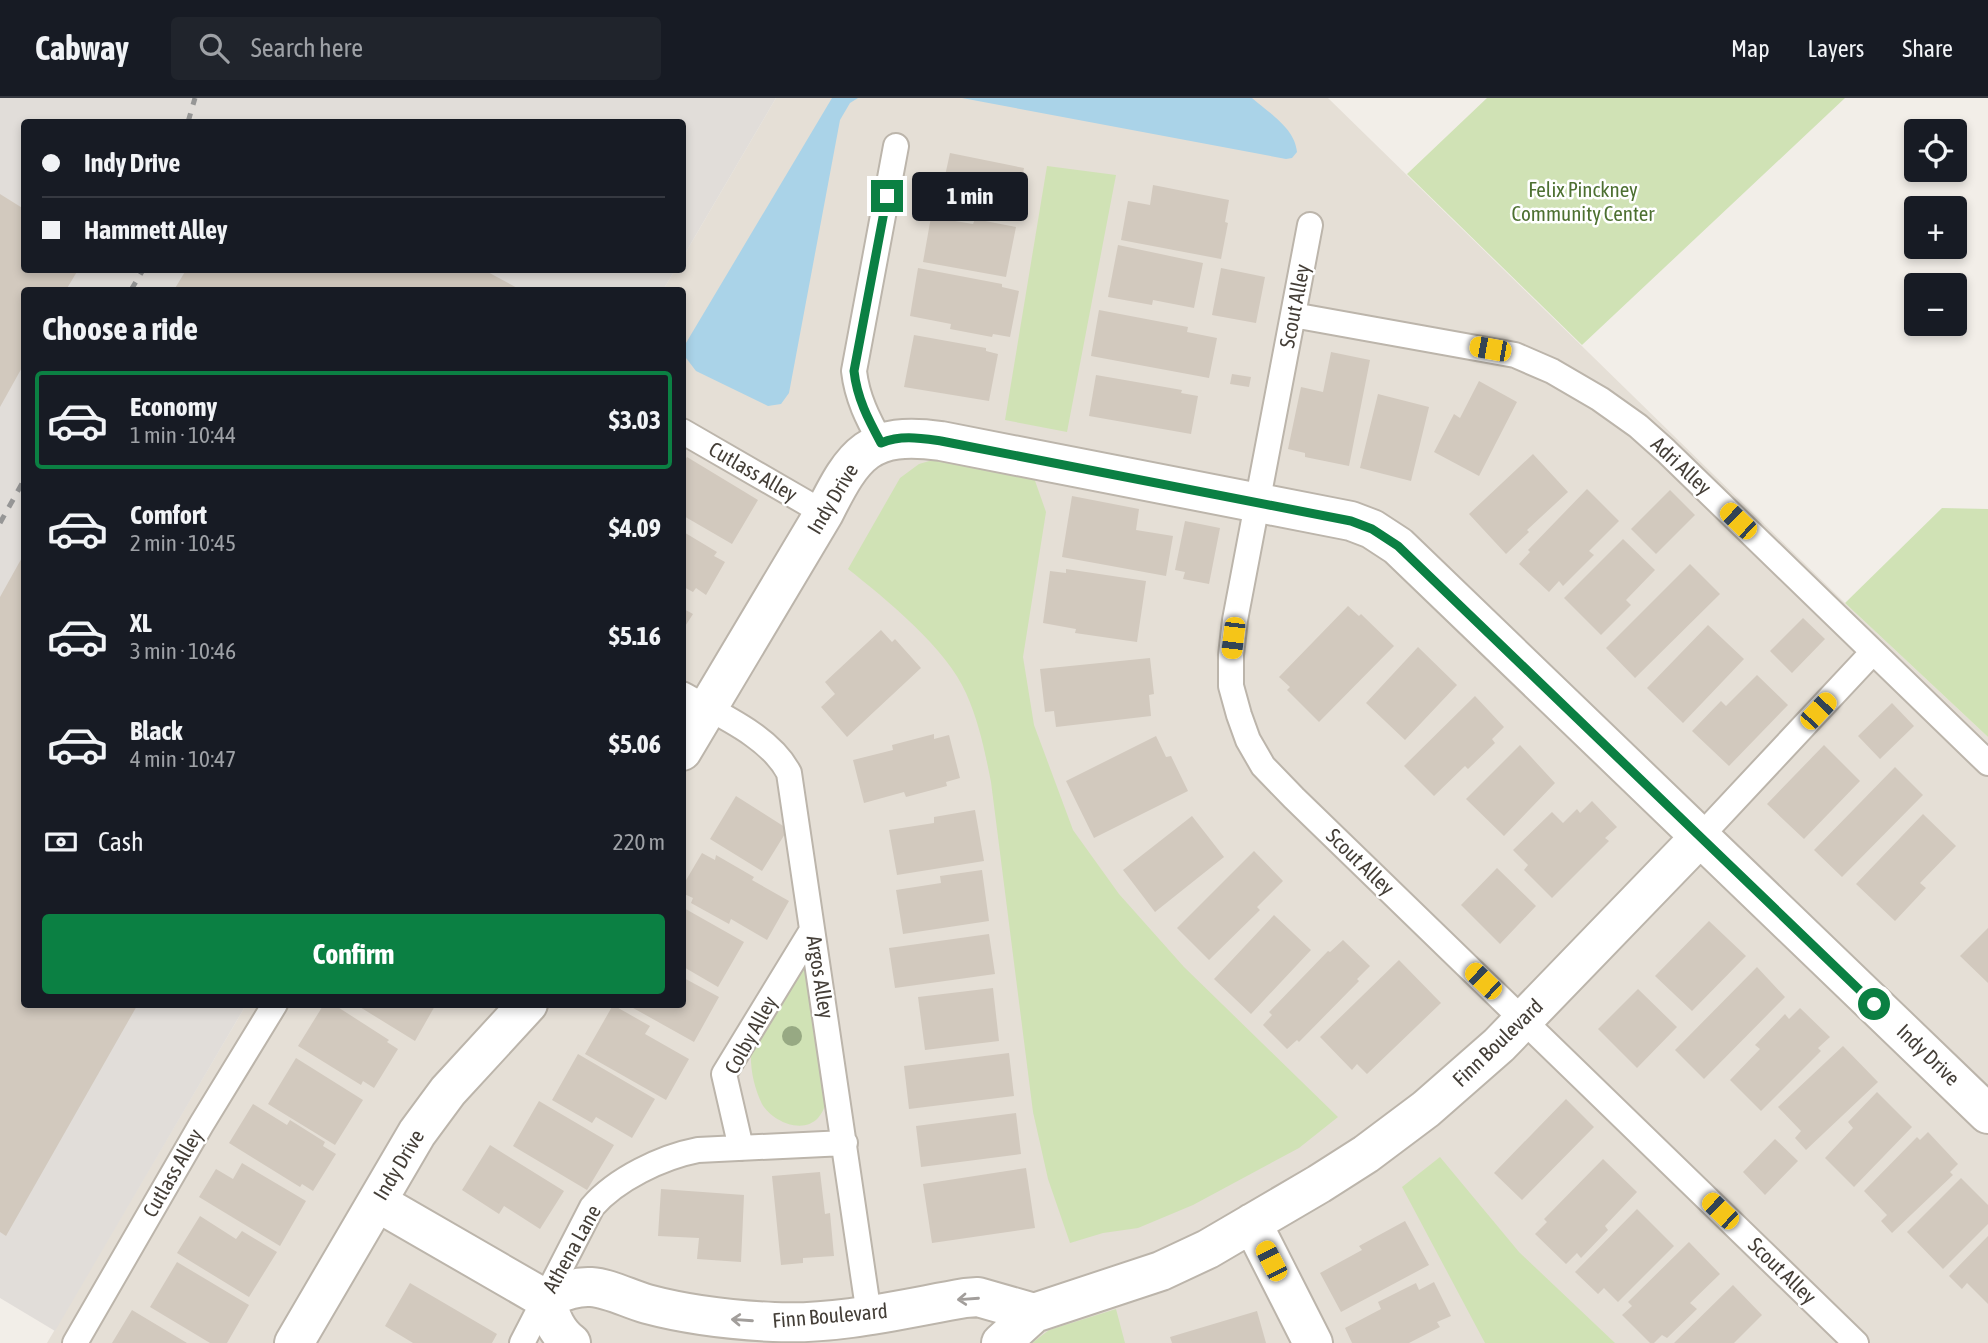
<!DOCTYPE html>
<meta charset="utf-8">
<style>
body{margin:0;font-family:"Asap Condensed",sans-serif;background:#20242c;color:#f1f3f6;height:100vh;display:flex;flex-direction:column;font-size:26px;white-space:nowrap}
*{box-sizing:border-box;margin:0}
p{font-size:23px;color:#9ea1a6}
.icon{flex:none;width:38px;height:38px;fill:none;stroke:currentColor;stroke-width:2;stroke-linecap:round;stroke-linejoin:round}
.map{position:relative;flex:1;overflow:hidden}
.details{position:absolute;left:21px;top:189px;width:665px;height:721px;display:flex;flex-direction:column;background:#171b24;border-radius:7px;box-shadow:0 4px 10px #0003}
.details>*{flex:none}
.top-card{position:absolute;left:21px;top:21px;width:665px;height:154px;border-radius:7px;box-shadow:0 4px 10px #0003;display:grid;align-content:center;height:154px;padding:0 21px;background:#171b24}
.tools{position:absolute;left:1904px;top:21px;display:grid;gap:14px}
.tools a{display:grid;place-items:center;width:63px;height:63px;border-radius:7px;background:#171b24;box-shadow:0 4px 10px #0003;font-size:35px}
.end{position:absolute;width:32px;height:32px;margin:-16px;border:9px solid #0b8043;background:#fff;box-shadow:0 0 0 4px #fff}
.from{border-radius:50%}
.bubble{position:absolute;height:49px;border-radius:7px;background:#171b24;box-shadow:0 4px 10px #0003;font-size:23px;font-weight:700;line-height:49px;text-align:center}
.car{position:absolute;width:21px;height:42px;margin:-21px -10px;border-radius:9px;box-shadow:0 0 5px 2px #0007;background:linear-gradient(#f5c518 24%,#345 0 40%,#f5c518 0 76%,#345 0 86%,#f5c518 0)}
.top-card b{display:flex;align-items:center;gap:24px;height:66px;font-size:26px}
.top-card b+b{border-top:2px solid #363941}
.top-card i{width:18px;height:18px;background:#f1f3f6}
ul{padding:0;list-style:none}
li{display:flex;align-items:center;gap:21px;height:98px;margin:0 14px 10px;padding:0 7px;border:4px solid transparent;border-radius:7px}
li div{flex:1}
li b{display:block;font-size:26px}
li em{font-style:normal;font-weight:700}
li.active{border-color:#0b8043}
li>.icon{width:63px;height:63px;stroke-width:1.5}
h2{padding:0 21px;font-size:32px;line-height:84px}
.pay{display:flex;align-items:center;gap:18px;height:77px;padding:0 21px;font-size:26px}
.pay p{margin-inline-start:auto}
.action{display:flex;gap:14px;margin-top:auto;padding:14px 21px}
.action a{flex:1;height:80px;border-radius:7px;background:#0b8043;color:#fff;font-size:28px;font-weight:700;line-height:80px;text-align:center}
header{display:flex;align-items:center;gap:42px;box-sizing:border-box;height:98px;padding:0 35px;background:#171b24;border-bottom:2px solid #363941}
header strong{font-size:33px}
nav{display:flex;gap:38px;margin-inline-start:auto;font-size:24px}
.search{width:490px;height:63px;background:#20242c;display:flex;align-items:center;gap:18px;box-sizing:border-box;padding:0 24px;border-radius:7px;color:#9ea1a6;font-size:26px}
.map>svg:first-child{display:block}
.residential{fill:#e5dfd6}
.industrial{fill:#e1ddd9}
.green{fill:#d0e2b5}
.water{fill:#aad3e8}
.building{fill:#d2c9be}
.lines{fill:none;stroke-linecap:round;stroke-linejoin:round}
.service-casing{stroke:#bcb5ab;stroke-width:28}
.minor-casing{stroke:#bcb5ab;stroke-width:42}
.service{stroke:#fff;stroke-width:24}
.minor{stroke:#fff;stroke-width:38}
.rail{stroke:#969696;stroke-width:5;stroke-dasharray:9 9;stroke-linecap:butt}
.tree{fill:#97a983}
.oneway{stroke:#a29e9b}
.route{stroke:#0b8043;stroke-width:9}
.labels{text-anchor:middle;stroke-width:5;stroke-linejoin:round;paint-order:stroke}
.park-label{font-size:21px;fill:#4d7031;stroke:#fff}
.street-label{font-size:21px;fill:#443e37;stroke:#fff}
</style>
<header>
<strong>Cabway</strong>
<div class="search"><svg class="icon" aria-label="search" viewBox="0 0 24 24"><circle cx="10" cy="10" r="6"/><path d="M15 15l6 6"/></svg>Search here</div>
<nav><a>Map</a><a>Layers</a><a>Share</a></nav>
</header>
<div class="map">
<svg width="1988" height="1245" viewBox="0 0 1988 1245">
<rect width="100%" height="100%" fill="#f2eee8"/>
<path class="residential" d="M776 0H1328L1845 505 1988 639V1245H47L246 907 682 906V192H663L675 172H682L683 159Z"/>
<path class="industrial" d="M0 0H776L683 159 682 24H24V172H675L663 192H24V906L246 907 55 1233 0 1200Z"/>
<path class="green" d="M1487 0H1845L1582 247 1407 76Z
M1047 68 1116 77 1067 334 1005 322Z
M943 359 1033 377 1046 414 1023 559 1034 627 1073 732 1119 796 1184 869 1338 1019 1299 1050 1193 1107 1138 1130 1103 1135 1070 1145 1048 1081 1033 1014 991 684C985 654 979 624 966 595 947 551 886 501 848 471L900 380 919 366Z
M1942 410 1988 411V639L1845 505Z
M804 866 810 871 828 995C826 1004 825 1012 818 1020 802 1037 772 1023 762 1006 754 989 750 971 751 952Z
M1440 1059 1519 1154 1615 1245H1485L1402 1089Z
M1116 1211 1125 1245H1032L1049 1232Z"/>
<path class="water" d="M832 0H858L850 5 840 22 789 295 781 306 768 308 696 273 686 260 683 250Z
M962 0H1252C1269 15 1295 30 1297 54L1292 60 1286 61Z"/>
<path class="building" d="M950 55 1024 70 1014 122 930 105 934 85 943 87Z
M1153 87 1229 102 1225 124 1228 125 1221 161 1121 142 1128 103 1150 107Z
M0 96 24 111V172H78L66 192H24V266L0 309Z
M931 119 973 126 975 121 1016 129 1006 179 923 164Z
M1118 147 1203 165 1194 210 1153 202 1152 207 1108 199Z
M918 170 1002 186V189L1019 193 1010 239 993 236 992 239 950 231 951 226 910 218Z
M1221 170 1265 179 1256 225 1212 217Z
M186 172H484L521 192H174Z
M1099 212 1188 229 1187 234 1217 240 1209 280 1091 258Z
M914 237 986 250V253L998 256 989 303 904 289Z
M1331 254 1370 262 1349 368 1305 359V355L1288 351 1301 289 1323 294Z
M1232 276 1251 279 1249 289 1230 286Z
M1096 277 1182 292 1181 295 1198 298 1191 336 1089 318Z
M1479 283 1517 304 1479 378 1434 354 1454 316 1460 320Z
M1378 296 1429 309 1411 383 1360 370Z
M1533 356 1568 394 1527 432 1529 434 1506 456 1469 416Z
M687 359 758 402 732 446 682 417V367Z
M1587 391 1619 423 1589 453 1594 457 1563 488 1559 483 1549 494 1519 466 1530 454 1528 452Z
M1670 392 1695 417 1656 456 1631 431Z
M1072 398 1139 411 1136 432 1173 438 1166 478 1062 459Z
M1185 423 1220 430 1209 486 1183 481 1185 474 1175 472Z
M682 433 717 454 714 458 725 464 706 497 696 490 693 494 682 488Z
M1623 441 1655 472 1626 502 1631 507 1601 537 1564 500Z
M24 456V906H138L6 1138 0 1134V499Z
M1690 466 1720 496 1635 580 1606 550Z
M1066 471 1146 483 1137 544 1075 535 1076 531 1043 525 1050 473 1066 475Z
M1348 508 1359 518 1361 516 1394 548 1319 624 1287 592 1290 589 1279 579Z
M682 510 693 516 682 533Z
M1803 520 1825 541 1792 575 1770 553Z
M1708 527 1744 561 1683 625 1647 590Z
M881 532 892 544 895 541 921 570 847 639 821 609 835 596 825 584Z
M1418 549 1457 587 1405 642 1366 605Z
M1150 560 1154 596 1149 597 1151 618 1056 629 1054 613 1045 614 1040 571Z
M1757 577 1788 607 1729 668 1692 633 1721 603 1726 608Z
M1475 598 1504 629 1492 641 1495 645 1468 671 1465 668 1434 698 1404 668Z
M1892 605 1914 628 1880 661 1858 638Z
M934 636V641L949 637 960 680 946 684 947 688 906 699 904 694 864 705 853 662 893 652 892 647Z
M1156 638 1166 659 1171 658 1188 693 1094 740 1066 683Z
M1520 647 1555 685 1504 738 1466 701Z
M1824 647 1860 683 1804 741 1767 706Z
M1895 669 1923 697 1842 779 1814 752Z
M736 698 788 731 762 773 710 741Z
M1592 703 1617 729 1605 740 1609 743 1552 800 1524 772 1528 767 1513 752 1552 714 1563 725 1577 711 1580 715Z
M975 712 984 763 897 777 889 732 934 725V719Z
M1923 716 1956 748 1920 785 1926 790 1895 823 1856 786Z
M1192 718 1224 759 1155 814 1123 772Z
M1254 753 1283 783 1257 809 1260 812 1209 862 1177 830Z
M702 755 715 762 716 757 754 779 752 782 789 803 767 842 731 821 729 826 691 805 693 800 682 795V789Z
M1497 770 1536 808 1500 846 1461 807Z
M982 772 989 823 903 836 896 792 941 785 940 778Z
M682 809 744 844 718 889 682 868Z
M1274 817 1311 852 1251 916 1214 881Z
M1709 823 1746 858 1692 913 1655 878Z
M1988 830V885L1960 858Z
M989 836 995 876 895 890 889 850Z
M1343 842 1370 868 1357 881 1359 883 1299 944 1297 942 1287 951 1263 927 1272 917 1269 914 1328 853 1330 854Z
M1399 862 1441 905 1367 976 1357 966 1352 972 1320 939Z
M1757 869 1785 899 1704 981 1675 952Z
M682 879 719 899 694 944 626 906H682Z
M993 890 999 943 925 952 918 899Z
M1638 891 1677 929 1637 970 1598 931Z
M324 906H333L389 942 387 944 398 951 374 990 363 983 361 987 298 948Z
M355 906H436L415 943Z
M613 907 650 928 645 936 689 961 666 1002 585 956Z
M1800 910 1830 939 1818 950 1821 953 1761 1013 1730 982 1760 951 1755 947 1785 916 1789 921Z
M1843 948 1878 984 1806 1052 1795 1040 1801 1033 1778 1009Z
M1009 955 1014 998 909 1011 904 968Z
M578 956 655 1001 632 1040 596 1019 592 1025 552 1002Z
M296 960 363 1002 335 1047 268 1006Z
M1877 994 1912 1029 1854 1089 1825 1060 1853 1030 1848 1024Z
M1566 1001 1594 1029 1522 1102 1494 1075Z
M539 1003 614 1047 587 1092 513 1048Z
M253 1006 287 1027 290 1022 325 1044 323 1048 336 1056 313 1093 302 1086 300 1089 229 1045Z
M1016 1015 1021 1056 921 1069 916 1028Z
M1928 1034 1958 1066 1950 1074 1953 1077 1892 1135 1881 1123 1887 1117 1864 1093 1917 1039 1920 1042Z
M1775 1041 1798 1063 1765 1097 1743 1074Z
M490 1047 564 1093 540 1131 504 1108 499 1116 462 1092Z
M1603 1061 1637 1094 1605 1128 1608 1132 1581 1160 1577 1155 1566 1166 1535 1136 1547 1124 1544 1121Z
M242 1065 306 1103 280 1148 199 1099 216 1071 233 1081Z
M1026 1070 1035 1130 932 1145 923 1086Z
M820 1074 825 1116 830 1115 834 1158 803 1160V1165L781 1167 772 1078Z
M1961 1080 1988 1107V1126L1943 1171 1907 1134Z
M661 1091 744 1097 741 1164 697 1161 699 1140 658 1138Z
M1637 1111 1674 1148 1618 1204 1604 1190 1598 1196 1575 1174Z
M200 1118 236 1141 242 1133 277 1154 249 1199 177 1155Z
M1405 1123 1429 1167 1341 1214 1320 1175 1362 1152 1359 1148Z
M1988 1138V1206L1967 1185 1962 1191 1949 1178Z
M1689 1144 1720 1176 1690 1205 1697 1211 1667 1240 1662 1237 1654 1245H1650L1622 1217 1632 1208 1628 1204Z
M177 1164 249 1207 227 1245H210L150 1209Z
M1434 1184 1451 1218 1437 1224 1440 1229 1409 1245H1352L1345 1230 1381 1211 1378 1204 1416 1185 1419 1192Z
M410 1185 497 1236 492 1245H413L385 1228Z
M1733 1187 1762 1217 1734 1245H1674Z
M132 1212 187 1245H112Z
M1257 1213 1266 1245H1172L1170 1239Z"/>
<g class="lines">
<g class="service-casing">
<path id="service" d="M1310 127 1235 522 1231 557V588L1239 617 1248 642 1263 668 1294 700 1856 1245
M1293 217 1515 257 1552 273 1600 301 1638 328 1666 353 1988 665
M682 333 824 415
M881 345C868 321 857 300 854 273L896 48
M682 596C718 616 770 638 789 675L869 1217
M1700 739 1873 554
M741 1050 724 976 812 832
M75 1245 201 1027 275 906
M522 1245 592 1109C616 1081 662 1059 698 1052L845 1045"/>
</g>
<g class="minor-casing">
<path id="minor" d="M682 653 824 415C854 355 869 333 941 343L1351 423 1372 431 1398 448 1988 1016
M377 1104 545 1201C551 1218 556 1234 571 1245
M1252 1125 1313 1245
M545 1201C560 1195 574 1188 591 1189 609 1190 629 1201 647 1206 688 1217 731 1222 774 1224 838 1227 902 1211 965 1200L978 1199 1034 1215
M294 1245 417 1035 448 993 528 906
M1001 1245 1034 1215 1161 1173 1208 1151 1319 1086 1366 1056 1426 1011 1499 947 1700 739"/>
</g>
<use href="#service" class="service"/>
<use href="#minor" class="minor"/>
<path class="rail" d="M188 24 195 0
M131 192 143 172
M0 425 24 382"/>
</g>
<circle class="tree" cx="792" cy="938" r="10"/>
<defs><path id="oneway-shaft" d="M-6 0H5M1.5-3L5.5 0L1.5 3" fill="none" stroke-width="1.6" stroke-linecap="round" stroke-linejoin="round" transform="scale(1.75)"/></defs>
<g class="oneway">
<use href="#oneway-shaft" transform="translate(968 1201) rotate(176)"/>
<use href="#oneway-shaft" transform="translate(742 1222) rotate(-176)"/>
</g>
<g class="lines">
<path class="route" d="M887 98 854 273C857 300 868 321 881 345 901 337 919 340 941 343L1351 423 1372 431 1398 448 1874 906"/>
</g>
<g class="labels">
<g class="park-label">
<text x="1583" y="99">Felix Pinckney<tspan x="1583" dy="24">Community Center</tspan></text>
</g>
<g class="street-label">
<text transform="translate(1295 208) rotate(-79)" y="7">Scout Alley</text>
<text transform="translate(1681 368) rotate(43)" y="7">Adri Alley</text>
<text transform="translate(753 374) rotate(30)" y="7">Cutlass Alley</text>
<text transform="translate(833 401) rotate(-59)" y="7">Indy Drive</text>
<text transform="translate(1360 764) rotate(44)" y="7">Scout Alley</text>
<text transform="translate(820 879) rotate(81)" y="7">Argos Alley</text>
<text transform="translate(751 937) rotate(-61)" y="7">Colby Alley</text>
<text transform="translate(1498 945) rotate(-44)" y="7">Finn Boulevard</text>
<text transform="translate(1928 957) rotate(44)" y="7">Indy Drive</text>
<text transform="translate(399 1067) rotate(-59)" y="7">Indy Drive</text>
<text transform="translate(173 1075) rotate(-60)" y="7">Cutlass Alley</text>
<text transform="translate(572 1151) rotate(-61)" y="7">Athena Lane</text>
<text transform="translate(1782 1173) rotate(44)" y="7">Scout Alley</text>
<text transform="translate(830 1218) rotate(-5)" y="7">Finn Boulevard</text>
</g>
</g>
</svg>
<div class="tools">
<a><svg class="icon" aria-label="locate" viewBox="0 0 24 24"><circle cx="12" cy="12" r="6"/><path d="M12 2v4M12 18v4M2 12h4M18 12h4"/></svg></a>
<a>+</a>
<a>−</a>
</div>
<i class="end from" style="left:1874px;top:906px"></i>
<i class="end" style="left:887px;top:98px"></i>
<div class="bubble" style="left:912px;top:74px;width:116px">1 min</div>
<i class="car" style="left:1490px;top:251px;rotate:280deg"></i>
<i class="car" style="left:1738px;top:423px;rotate:314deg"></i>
<i class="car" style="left:1233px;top:540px;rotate:187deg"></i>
<i class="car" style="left:1818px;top:613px;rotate:43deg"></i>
<i class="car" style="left:1483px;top:883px;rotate:314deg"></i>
<i class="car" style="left:1720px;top:1113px;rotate:314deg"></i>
<i class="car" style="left:1271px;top:1163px;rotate:333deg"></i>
<div class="top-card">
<b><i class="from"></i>Indy Drive</b>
<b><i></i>Hammett Alley</b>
</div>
<section class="details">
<h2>Choose a ride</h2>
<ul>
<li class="active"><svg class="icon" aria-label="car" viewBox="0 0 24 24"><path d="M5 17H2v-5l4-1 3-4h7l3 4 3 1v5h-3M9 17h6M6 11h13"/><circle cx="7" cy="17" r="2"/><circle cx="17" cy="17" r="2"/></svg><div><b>Economy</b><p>1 min · 10:44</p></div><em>$3.03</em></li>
<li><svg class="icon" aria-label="car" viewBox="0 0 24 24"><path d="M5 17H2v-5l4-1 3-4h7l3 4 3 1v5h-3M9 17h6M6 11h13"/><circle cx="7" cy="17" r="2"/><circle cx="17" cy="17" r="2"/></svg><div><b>Comfort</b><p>2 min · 10:45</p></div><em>$4.09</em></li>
<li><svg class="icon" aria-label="car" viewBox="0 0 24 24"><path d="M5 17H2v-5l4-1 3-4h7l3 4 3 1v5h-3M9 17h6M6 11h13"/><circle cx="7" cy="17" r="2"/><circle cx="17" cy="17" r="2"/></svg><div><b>XL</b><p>3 min · 10:46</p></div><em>$5.16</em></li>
<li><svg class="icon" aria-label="car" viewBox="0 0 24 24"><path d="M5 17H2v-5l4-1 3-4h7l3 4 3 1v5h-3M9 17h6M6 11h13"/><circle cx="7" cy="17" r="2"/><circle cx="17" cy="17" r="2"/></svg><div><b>Black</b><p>4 min · 10:47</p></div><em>$5.06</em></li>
</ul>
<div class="pay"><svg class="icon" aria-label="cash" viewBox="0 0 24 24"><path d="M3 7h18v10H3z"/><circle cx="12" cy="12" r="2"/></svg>Cash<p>220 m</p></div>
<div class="action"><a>Confirm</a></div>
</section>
</div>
